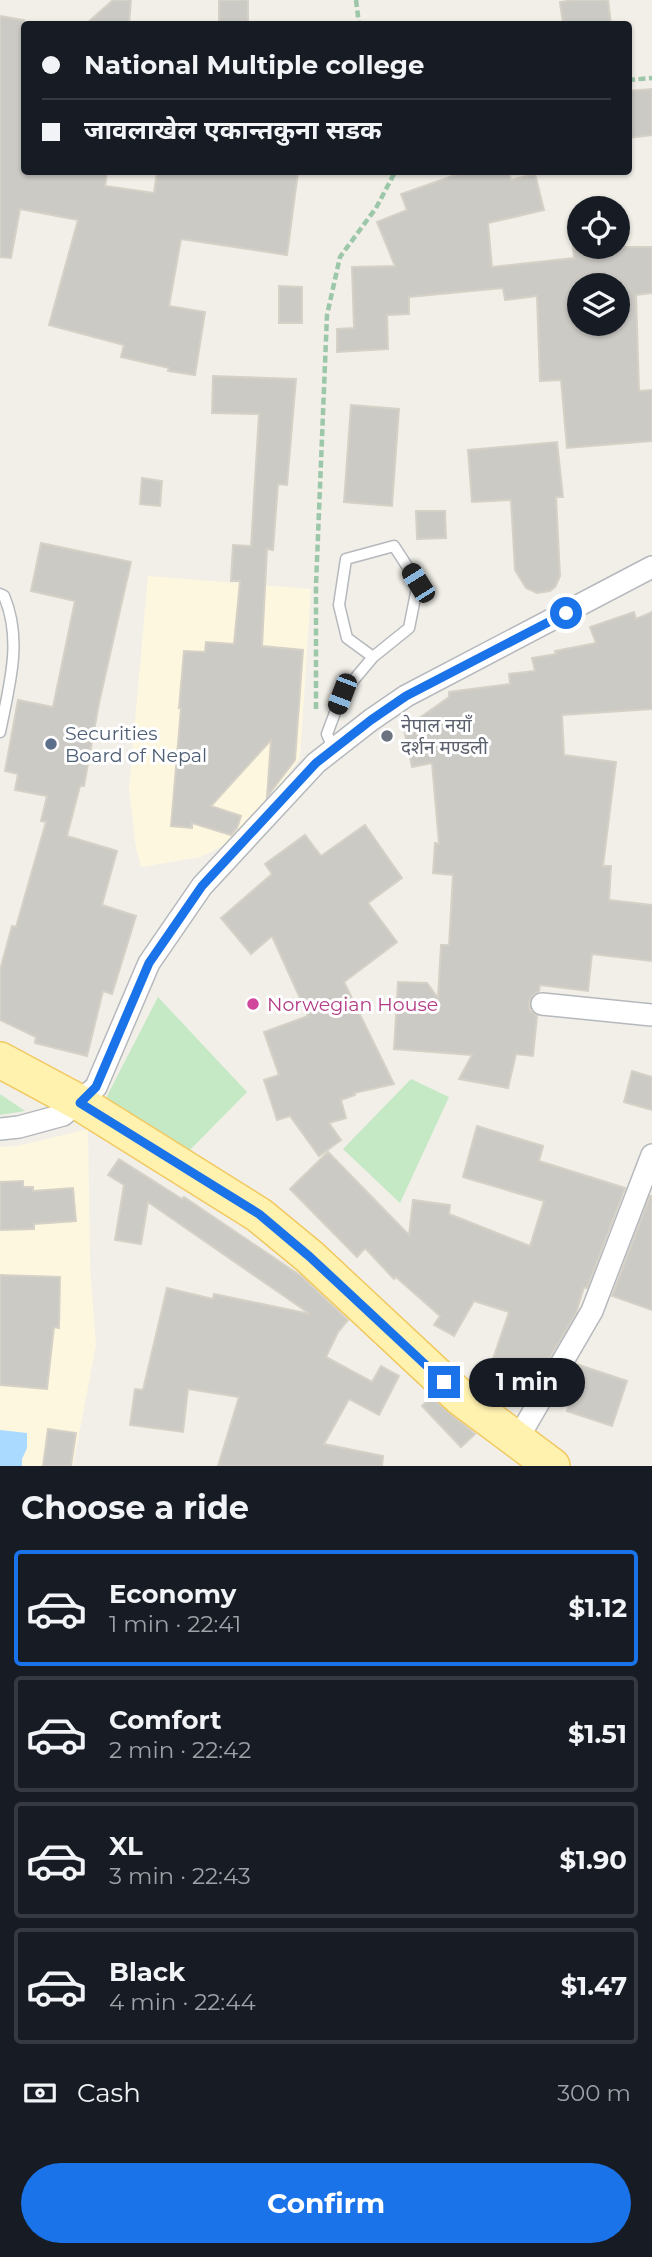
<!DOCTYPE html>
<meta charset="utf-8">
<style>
body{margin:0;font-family:Montserrat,"Noto Sans Devanagari",sans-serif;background:#20242c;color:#f1f3f6;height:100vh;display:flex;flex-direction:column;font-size:26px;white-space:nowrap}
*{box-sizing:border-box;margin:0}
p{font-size:23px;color:#9ea1a6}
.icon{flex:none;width:38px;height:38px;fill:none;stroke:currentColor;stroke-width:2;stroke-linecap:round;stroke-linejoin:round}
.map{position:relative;height:1466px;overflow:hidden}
.panel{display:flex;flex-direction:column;background:#171b24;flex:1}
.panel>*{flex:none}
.top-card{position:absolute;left:21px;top:21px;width:611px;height:154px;border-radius:7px;box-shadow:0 2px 5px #0004;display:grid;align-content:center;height:154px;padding:0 21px;background:#171b24}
.tools{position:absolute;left:567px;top:196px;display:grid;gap:14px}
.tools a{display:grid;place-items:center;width:63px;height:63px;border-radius:50%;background:#171b24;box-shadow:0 2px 5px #0004;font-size:35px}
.end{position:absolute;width:32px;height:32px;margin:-16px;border:9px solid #1a73e8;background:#fff;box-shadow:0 0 0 4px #fff}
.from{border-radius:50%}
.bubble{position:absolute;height:49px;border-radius:24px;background:#171b24;box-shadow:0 2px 5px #0004;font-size:23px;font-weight:700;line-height:49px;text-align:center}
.car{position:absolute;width:21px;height:42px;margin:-21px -10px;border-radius:9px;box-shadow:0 0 5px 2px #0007;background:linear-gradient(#222 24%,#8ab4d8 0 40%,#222 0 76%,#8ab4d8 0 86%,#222 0)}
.top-card b{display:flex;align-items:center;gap:24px;height:66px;font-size:26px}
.top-card b+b{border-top:2px solid #363941}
.top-card i{width:18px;height:18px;background:#f1f3f6}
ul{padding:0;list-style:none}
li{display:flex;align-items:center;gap:21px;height:116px;margin:0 14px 10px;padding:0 7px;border:4px solid #363941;border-radius:7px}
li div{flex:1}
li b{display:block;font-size:26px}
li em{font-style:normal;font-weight:700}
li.current{border-color:#1a73e8}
li>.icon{width:63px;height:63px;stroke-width:1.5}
h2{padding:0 21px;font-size:32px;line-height:84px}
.pay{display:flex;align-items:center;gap:18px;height:77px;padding:0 21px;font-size:26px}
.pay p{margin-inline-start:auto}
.primary-button{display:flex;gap:14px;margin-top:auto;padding:14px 21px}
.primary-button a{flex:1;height:80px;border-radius:42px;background:#1a73e8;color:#fff;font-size:28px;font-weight:700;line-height:80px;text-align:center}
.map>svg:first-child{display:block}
.commercial{fill:#fef7e0}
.green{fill:#c5e8c5}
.water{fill:#aadaff}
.building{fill:#cccac5;stroke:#d6d1c6;stroke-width:2;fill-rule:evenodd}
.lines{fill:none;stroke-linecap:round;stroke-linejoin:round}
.lane-casing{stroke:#b5b8bc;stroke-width:13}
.street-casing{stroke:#b5b8bc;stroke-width:24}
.primary-casing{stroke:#f2c960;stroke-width:38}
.path{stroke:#9cc7a9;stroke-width:4.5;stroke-dasharray:7 3.5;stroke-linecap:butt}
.lane{stroke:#fff;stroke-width:10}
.street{stroke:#fff;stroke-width:21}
.primary{stroke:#fff2af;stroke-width:35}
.route{stroke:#1a73e8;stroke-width:9}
.worship-dot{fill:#6b7280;stroke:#fff;stroke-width:2.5}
.service-dot{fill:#5c6f8a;stroke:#fff;stroke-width:2.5}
.hotel-dot{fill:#d1479c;stroke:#fff;stroke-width:2.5}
.labels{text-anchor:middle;stroke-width:6;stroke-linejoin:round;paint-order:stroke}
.worship-label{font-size:19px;fill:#5b616d;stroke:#fff;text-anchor:start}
.service-label{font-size:19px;fill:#4e5e75;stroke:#fff;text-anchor:start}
.hotel-label{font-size:19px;fill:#b23c85;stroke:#fff;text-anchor:start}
</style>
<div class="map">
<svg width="652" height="1466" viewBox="0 0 652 1466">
<rect width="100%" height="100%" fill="#f1efe8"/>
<path class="commercial" d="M148 576 311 589 300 758 274 793 233 841 200 857 141 867 136 848 129 788Z
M88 1129 90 1266 96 1345 73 1466H0V1147L17 1146Z"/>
<path class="green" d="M158 997 247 1092 187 1153 105 1100Z
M411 1079 449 1097 400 1203 343 1149Z
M0 1094 25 1111 0 1115Z"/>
<path class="water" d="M0 1430 27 1433V1448L22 1459V1466H0Z"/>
<path class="building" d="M113 0H131L129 24H86Z
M219 0H248V24H219Z
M575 0H608L611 24H563L560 2Z
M0 16 24 20V172H107L105 186 154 193 157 172H298L287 255 181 239 169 306 205 312 195 375 168 371 169 368 121 357 124 345 49 325 78 220 20 209 11 258 0 257Z
M652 89V135L628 138V91Z
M464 172H509L511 180 535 174 544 210 488 223 492 267 574 258 573 247H652V293L636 295 639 391 652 390V441L567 448 561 380 540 381 537 296 505 300 503 288 409 297V314L387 315 388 349 337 352V329L354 328 352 267 395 266 377 222 407 210 401 194ZM579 285H618V324H579Z
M279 286 302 287V323H279Z
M213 376 296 379 287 485 278 484 273 550 267 549 262 646 303 650 295 760 267 797 271 740 211 806 241 816 237 828 231 835 192 823V828L171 826 181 708H179L184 651 205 652 206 642 234 644 240 581H231L233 545 251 546 259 414 212 413Z
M351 405 399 409 392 506 344 502Z
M557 442 563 497H556L560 576 555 587 550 591 537 593 526 588 515 570 511 500 472 502 468 450Z
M142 478 162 481 160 506 140 504Z
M416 511H445L446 538 417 539Z
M41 543 131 562 99 703 84 786H80L67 836 117 851 102 905 136 916 112 994 103 991 87 1056 35 1043 36 1037 0 1020V970L12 926 16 927 46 822 41 821 47 796 15 790 18 774 5 771 18 700 53 707 75 601 31 591Z
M634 612 636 619 652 612V709L562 715 564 755 616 762 603 866H611L609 900 652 905V961L592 954 588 991 540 985 539 991 532 996 529 1003 530 1010 537 1016 533 1056 516 1054 508 1088 459 1079 472 1055 394 1049 398 982 427 983 438 998 441 945H449L453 875 433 873 435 843 439 844 432 763 412 767 404 729 449 697V692L510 684 509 674 535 671 532 658 556 654 555 651 596 643 590 627Z
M365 825 402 878 368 903 397 942 344 982 394 1084 354 1093 355 1095 341 1100 346 1118 329 1123 341 1140 319 1156 290 1116 277 1120 264 1080 279 1075 264 1032 308 1016 272 936 251 954 221 918 272 874 265 864 305 835 321 856Z
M632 1071 652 1077V1110L624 1102Z
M477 1126 543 1146 539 1161 625 1188 587 1288 584 1287 576 1313 538 1378 492 1362 509 1312 474 1301 454 1336 434 1325 440 1316 396 1277 394 1279 365 1248 357 1257 290 1189 328 1152 409 1235 413 1200 450 1205 449 1214 530 1246 544 1201 463 1177Z
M119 1159 182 1199 184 1197 301 1276 348 1320 338 1332 326 1357 372 1382 381 1366 399 1376 379 1415 349 1399 324 1444 383 1456 382 1466H218L239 1397 188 1389 183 1432 130 1425 135 1389 143 1390 167 1288 213 1299 214 1294 310 1314 148 1202 141 1244 115 1240 124 1185 108 1175Z
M23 1181V1187H33V1191L73 1188 76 1221 34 1224V1229L0 1230V1182Z
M650 1196H652V1310L612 1296Z
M0 1275 60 1277 59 1328 54 1327 47 1389 0 1385Z
M576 1364 627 1381 612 1426 567 1411 573 1390 563 1387Z
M431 1397 475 1434 461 1447 422 1406Z
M48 1429 76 1433 71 1466H43Z"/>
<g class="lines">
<g class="lane-casing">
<path id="lane" d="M0 594 4 596C23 640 9 686 0 732
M333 748 327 734 342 694 373 657 409 628 418 583 394 546 346 559 339 605 347 638 373 657"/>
</g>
<g class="street-casing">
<path id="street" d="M542 1004 652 1015
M0 1129 19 1127 63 1115 96 1087 149 963 202 886 316 763 371 720 406 696 652 567
M517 1440 592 1311 652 1155"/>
</g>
<g class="primary-casing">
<path id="primary" d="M0 1060 80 1103 259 1215 310 1257 461 1398 552 1466"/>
</g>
<path class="path" d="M356 0 359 24
M628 80 652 78
M316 709V585L327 315 340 257 376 208 395 172"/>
<use href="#lane" class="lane"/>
<use href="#street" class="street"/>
<use href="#primary" class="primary"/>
</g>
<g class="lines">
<path class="route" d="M444 1382 310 1257 259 1214 80 1103 96 1087 149 963 202 886 316 763 371 720 406 696 566 613"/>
</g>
<circle class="worship-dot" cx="387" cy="736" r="7"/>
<circle class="service-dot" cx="51" cy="744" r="7"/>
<circle class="hotel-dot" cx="253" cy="1004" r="7"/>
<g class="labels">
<g class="worship-label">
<text x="401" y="732">नेपाल नयाँ<tspan x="401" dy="22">दर्शन मण्डली</tspan></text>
</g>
<g class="service-label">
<text x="65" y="740">Securities<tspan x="65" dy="22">Board of Nepal</tspan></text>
</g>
<g class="hotel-label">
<text x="267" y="1011">Norwegian House</text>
</g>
</g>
</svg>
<div class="tools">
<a><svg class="icon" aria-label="locate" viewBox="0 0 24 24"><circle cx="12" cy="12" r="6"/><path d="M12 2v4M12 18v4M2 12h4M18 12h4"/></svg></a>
<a><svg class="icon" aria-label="layers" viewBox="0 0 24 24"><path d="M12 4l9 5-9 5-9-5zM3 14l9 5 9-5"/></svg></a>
</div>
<i class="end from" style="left:566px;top:613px"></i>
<i class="end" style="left:444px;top:1382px"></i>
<div class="bubble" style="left:469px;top:1358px;width:116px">1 min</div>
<i class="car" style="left:418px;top:583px;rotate:328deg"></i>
<i class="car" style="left:342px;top:694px;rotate:201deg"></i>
<div class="top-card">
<b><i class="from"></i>National Multiple college</b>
<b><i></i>जावलाखेल एकान्तकुना सडक</b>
</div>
</div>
<section class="panel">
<h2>Choose a ride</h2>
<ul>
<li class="current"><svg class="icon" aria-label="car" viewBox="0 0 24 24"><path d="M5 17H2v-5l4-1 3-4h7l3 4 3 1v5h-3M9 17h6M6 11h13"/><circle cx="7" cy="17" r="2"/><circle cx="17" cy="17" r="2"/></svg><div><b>Economy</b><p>1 min · 22:41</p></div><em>$1.12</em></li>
<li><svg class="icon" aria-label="car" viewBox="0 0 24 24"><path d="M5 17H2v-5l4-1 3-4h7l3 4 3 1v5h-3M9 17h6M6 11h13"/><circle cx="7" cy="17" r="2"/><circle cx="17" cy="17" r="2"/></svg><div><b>Comfort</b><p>2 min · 22:42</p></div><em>$1.51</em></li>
<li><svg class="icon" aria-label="car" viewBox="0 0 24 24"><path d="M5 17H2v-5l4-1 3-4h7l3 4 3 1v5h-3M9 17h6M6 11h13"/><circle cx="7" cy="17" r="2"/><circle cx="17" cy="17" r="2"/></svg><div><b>XL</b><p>3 min · 22:43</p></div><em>$1.90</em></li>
<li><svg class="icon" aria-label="car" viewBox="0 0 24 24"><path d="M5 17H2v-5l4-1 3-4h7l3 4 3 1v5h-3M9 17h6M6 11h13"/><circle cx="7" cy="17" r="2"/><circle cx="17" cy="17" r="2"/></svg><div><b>Black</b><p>4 min · 22:44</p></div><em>$1.47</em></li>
</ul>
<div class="pay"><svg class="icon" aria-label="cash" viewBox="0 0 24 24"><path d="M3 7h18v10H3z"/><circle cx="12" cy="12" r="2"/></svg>Cash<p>300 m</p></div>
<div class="primary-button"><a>Confirm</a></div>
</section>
